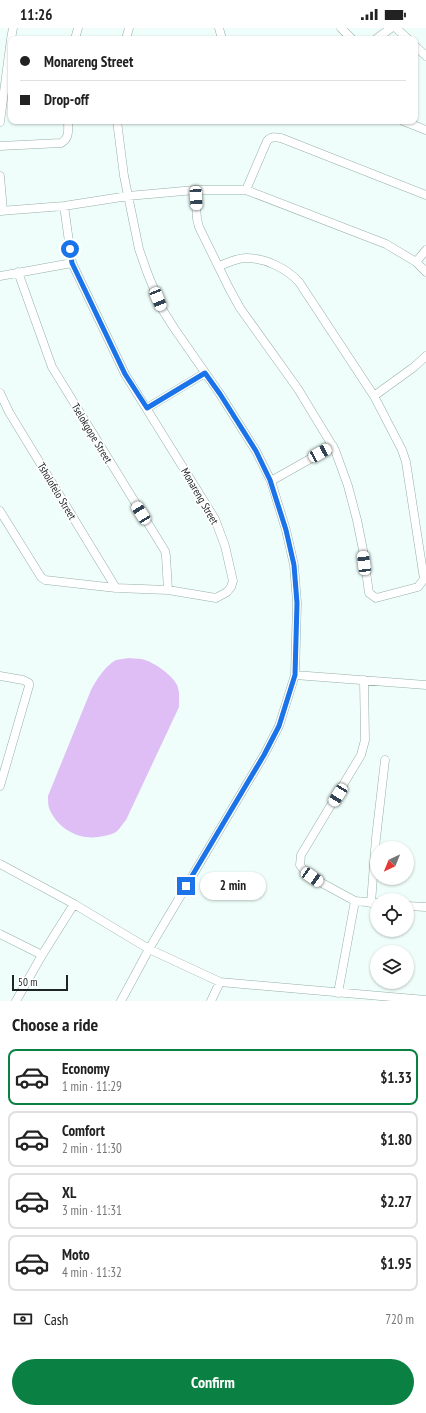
<!DOCTYPE html>
<meta charset="utf-8">
<style>
body{margin:0;font-family:"PT Sans Narrow",sans-serif;background:#f6f6f6;color:#222;height:100vh;display:flex;flex-direction:column;font-size:15px;white-space:nowrap}
*{box-sizing:border-box;margin:0}
p{font-size:13px;color:#767676}
.icon{flex:none;width:22px;height:22px;fill:none;stroke:currentColor;stroke-width:2;stroke-linecap:round;stroke-linejoin:round}
.map{position:relative;height:973px;overflow:hidden}
.sheet{display:flex;flex-direction:column;background:#fff;flex:1}
.sheet>*{flex:none}
.guide{position:absolute;left:8px;top:8px;width:410px;height:88px;border-radius:8px;box-shadow:0 1px 3px #0004;display:grid;align-content:center;height:88px;padding:0 12px;background:#fff}
.needle{width:26px;rotate:223deg}
.buttons{position:absolute;left:370px;top:813px;display:grid;gap:8px}
.buttons a{display:grid;place-items:center;width:44px;height:44px;border-radius:50%;background:#fff;box-shadow:0 1px 3px #0004;font-size:20px}
.scale{position:absolute;left:12px;bottom:10px;width:56px;box-sizing:border-box;padding-left:4px;border:2px solid #1c2523;border-top:0;font-size:11px;line-height:14px;white-space:nowrap;color:#1c2523;-webkit-text-stroke:3px #fff;paint-order:stroke}
.end{position:absolute;width:18px;height:18px;margin:-9px;border:5px solid #1a73e8;background:#fff;box-shadow:0 0 0 2px #fff}
.from{border-radius:50%}
.bubble{position:absolute;height:28px;border-radius:14px;background:#fff;box-shadow:0 1px 3px #0004;font-size:13px;font-weight:700;line-height:28px;text-align:center}
.car{position:absolute;width:12px;height:24px;margin:-12px -6px;border-radius:5px;box-shadow:0 0 3px 1px #0007;background:linear-gradient(#fff 24%,#345 0 40%,#fff 0 76%,#345 0 86%,#fff 0)}
.guide b{display:flex;align-items:center;gap:14px;height:38px;font-size:15px}
.guide b+b{border-top:1px solid #e0e0e0}
.guide i{width:10px;height:10px;background:#222}
ul{padding:0;list-style:none}
li{display:flex;align-items:center;gap:12px;height:56px;margin:0 8px 6px;padding:0 4px;border:2px solid #e0e0e0;border-radius:8px}
li div{flex:1}
li b{display:block;font-size:15px}
li em{font-style:normal;font-weight:700}
li.on{border-color:#0b8043}
li>.icon{width:36px;height:36px;stroke-width:1.5}
h2{padding:0 12px;font-size:18px;line-height:48px}
.pay{display:flex;align-items:center;gap:10px;height:44px;padding:0 12px;font-size:15px}
.pay p{margin-inline-start:auto}
.primary-button{display:flex;gap:8px;margin-top:auto;padding:8px 12px}
.primary-button a{flex:1;height:46px;border-radius:24px;background:#0b8043;color:#fff;font-size:16px;font-weight:700;line-height:46px;text-align:center}
.status{display:flex;justify-content:space-between;align-items:center;height:28px;padding:0 20px;background:#fff;direction:ltr}
.status svg{height:11px;fill:currentColor}
.map>svg:first-child{display:block}
.pitch{fill:#debef5}
.lines{fill:none;stroke-linecap:round;stroke-linejoin:round}
.minor-casing{stroke:#96afa8;stroke-width:9}
.minor{stroke:#fff;stroke-width:8}
.route{stroke:#1a73e8;stroke-width:5}
.labels{text-anchor:middle;stroke-width:3.5;stroke-linejoin:round;paint-order:stroke}
.street-label{font-size:11px;fill:#1c2523;stroke:#fff}
</style>
<div class="status"><b>11:26</b><svg viewBox="0 0 49 12"><path d="M0 12V9h3v3zM5 12V6h3v6zM10 12V3h3v9zM15 12V0h3v12zM26 1h20v11H26zM47 4h2v5h-2z"/></svg></div>
<div class="map">
<svg width="426" height="973" viewBox="0 0 426 973">
<rect width="100%" height="100%" fill="#effefa"/>
<path class="pitch" d="M129 630C134 631 140 630 145 632 155 635 173 648 177 657 180 664 179 671 179 679L126 792C123 795 120 801 116 804 111 807 104 808 98 809 78 812 57 800 49 780 48 776 48 772 48 768L91 662C97 651 105 638 116 632 120 631 125 631 129 630Z"/>
<g class="lines">
<g class="minor-casing">
<path id="minor" d="M219 0 222 11
M341 0 352 11
M396 0 408 11
M11 11 13 0
M75 11 78 0
M126 11 129 0
M376 11 391 0
M415 18 426 28
M117 93 124 148 139 221 147 244 162 281 174 300 220 366 256 423 271 453 286 502 294 537 297 575 295 647 279 698 264 727 149 921 121 973
M403 93 426 102
M0 94 11 11
M0 118 61 115C70 110 68 102 68 93
M0 148 3 183
M195 162H246L386 216 416 234 426 244
M246 162 267 113C271 108 276 109 281 110L426 167
M0 183 64 178 128 168 195 162 197 191 199 199 229 260 240 280 298 361 335 422 348 458 357 492 363 522 369 565 376 570 418 559 424 551 406 434 402 422 374 368 299 254C286 240 265 230 246 230 237 230 227 235 219 238
M416 234 426 222
M18 244 52 339 165 523 166 528 168 562
M0 248 72 235
M0 365 9 384 116 560
M374 368 414 339 426 328
M147 380 205 345
M271 453 333 418
M0 483 41 549 45 552 116 560 168 562 216 570 227 564 231 559 233 553 225 518 215 491 125 346 72 235 64 178
M295 647 426 657
M0 648 23 652 29 655V658L0 758
M364 652 365 712 361 727 301 827 300 837 305 844 320 854 355 873 377 875
M0 836 74 876 149 921 220 954 426 972
M371 875 376 810 385 732
M407 878 426 879
M0 906 42 927
M338 965 355 873
M16 973 42 927 74 876
M211 973 220 954"/>
</g>
<use href="#minor" class="minor"/>
</g>
<g class="lines">
<path class="route" d="M70 221 72 235 125 346 147 380 205 345 220 366 256 423 270 452 286 502 294 537 297 575 295 647 279 698 264 727 186 858"/>
</g>
<g class="labels">
<g class="street-label">
<text transform="translate(92 405) rotate(59)" y="4">Tselokgope Street</text>
<text transform="translate(57 463) rotate(59)" y="4">Tsholofelo Street</text>
<text transform="translate(200 468) rotate(60)" y="4">Monareng Street</text>
</g>
</g>
</svg>
<div class="buttons">
<a><svg class="needle" viewBox="-14 -14 28 28"><path d="M0-13l5 13h-10z" fill="#e53935"/><path d="M0 13l5-13h-10z" fill="#767676"/></svg></a>
<a><svg class="icon" aria-label="locate" viewBox="0 0 24 24"><circle cx="12" cy="12" r="6"/><path d="M12 2v4M12 18v4M2 12h4M18 12h4"/></svg></a>
<a><svg class="icon" aria-label="layers" viewBox="0 0 24 24"><path d="M12 4l9 5-9 5-9-5zM3 14l9 5 9-5"/></svg></a>
</div>
<div class="scale">50 m</div>
<i class="end from" style="left:70px;top:221px"></i>
<i class="end" style="left:186px;top:858px"></i>
<div class="bubble" style="left:200px;top:844px;width:66px">2 min</div>
<i class="car" style="left:196px;top:170px;rotate:177deg"></i>
<i class="car" style="left:158px;top:271px;rotate:158deg"></i>
<i class="car" style="left:320px;top:425px;rotate:61deg"></i>
<i class="car" style="left:141px;top:485px;rotate:328deg"></i>
<i class="car" style="left:364px;top:535px;rotate:353deg"></i>
<i class="car" style="left:338px;top:767px;rotate:212deg"></i>
<i class="car" style="left:312px;top:849px;rotate:124deg"></i>
<div class="guide">
<b><i class="from"></i>Monareng Street</b>
<b><i></i>Drop-off</b>
</div>
</div>
<section class="sheet">
<h2>Choose a ride</h2>
<ul>
<li class="on"><svg class="icon" aria-label="car" viewBox="0 0 24 24"><path d="M5 17H2v-5l4-1 3-4h7l3 4 3 1v5h-3M9 17h6M6 11h13"/><circle cx="7" cy="17" r="2"/><circle cx="17" cy="17" r="2"/></svg><div><b>Economy</b><p>1 min · 11:29</p></div><em>$1.33</em></li>
<li><svg class="icon" aria-label="car" viewBox="0 0 24 24"><path d="M5 17H2v-5l4-1 3-4h7l3 4 3 1v5h-3M9 17h6M6 11h13"/><circle cx="7" cy="17" r="2"/><circle cx="17" cy="17" r="2"/></svg><div><b>Comfort</b><p>2 min · 11:30</p></div><em>$1.80</em></li>
<li><svg class="icon" aria-label="car" viewBox="0 0 24 24"><path d="M5 17H2v-5l4-1 3-4h7l3 4 3 1v5h-3M9 17h6M6 11h13"/><circle cx="7" cy="17" r="2"/><circle cx="17" cy="17" r="2"/></svg><div><b>XL</b><p>3 min · 11:31</p></div><em>$2.27</em></li>
<li><svg class="icon" aria-label="car" viewBox="0 0 24 24"><path d="M5 17H2v-5l4-1 3-4h7l3 4 3 1v5h-3M9 17h6M6 11h13"/><circle cx="7" cy="17" r="2"/><circle cx="17" cy="17" r="2"/></svg><div><b>Moto</b><p>4 min · 11:32</p></div><em>$1.95</em></li>
</ul>
<div class="pay"><svg class="icon" aria-label="cash" viewBox="0 0 24 24"><path d="M3 7h18v10H3z"/><circle cx="12" cy="12" r="2"/></svg>Cash<p>720 m</p></div>
<div class="primary-button"><a>Confirm</a></div>
</section>
